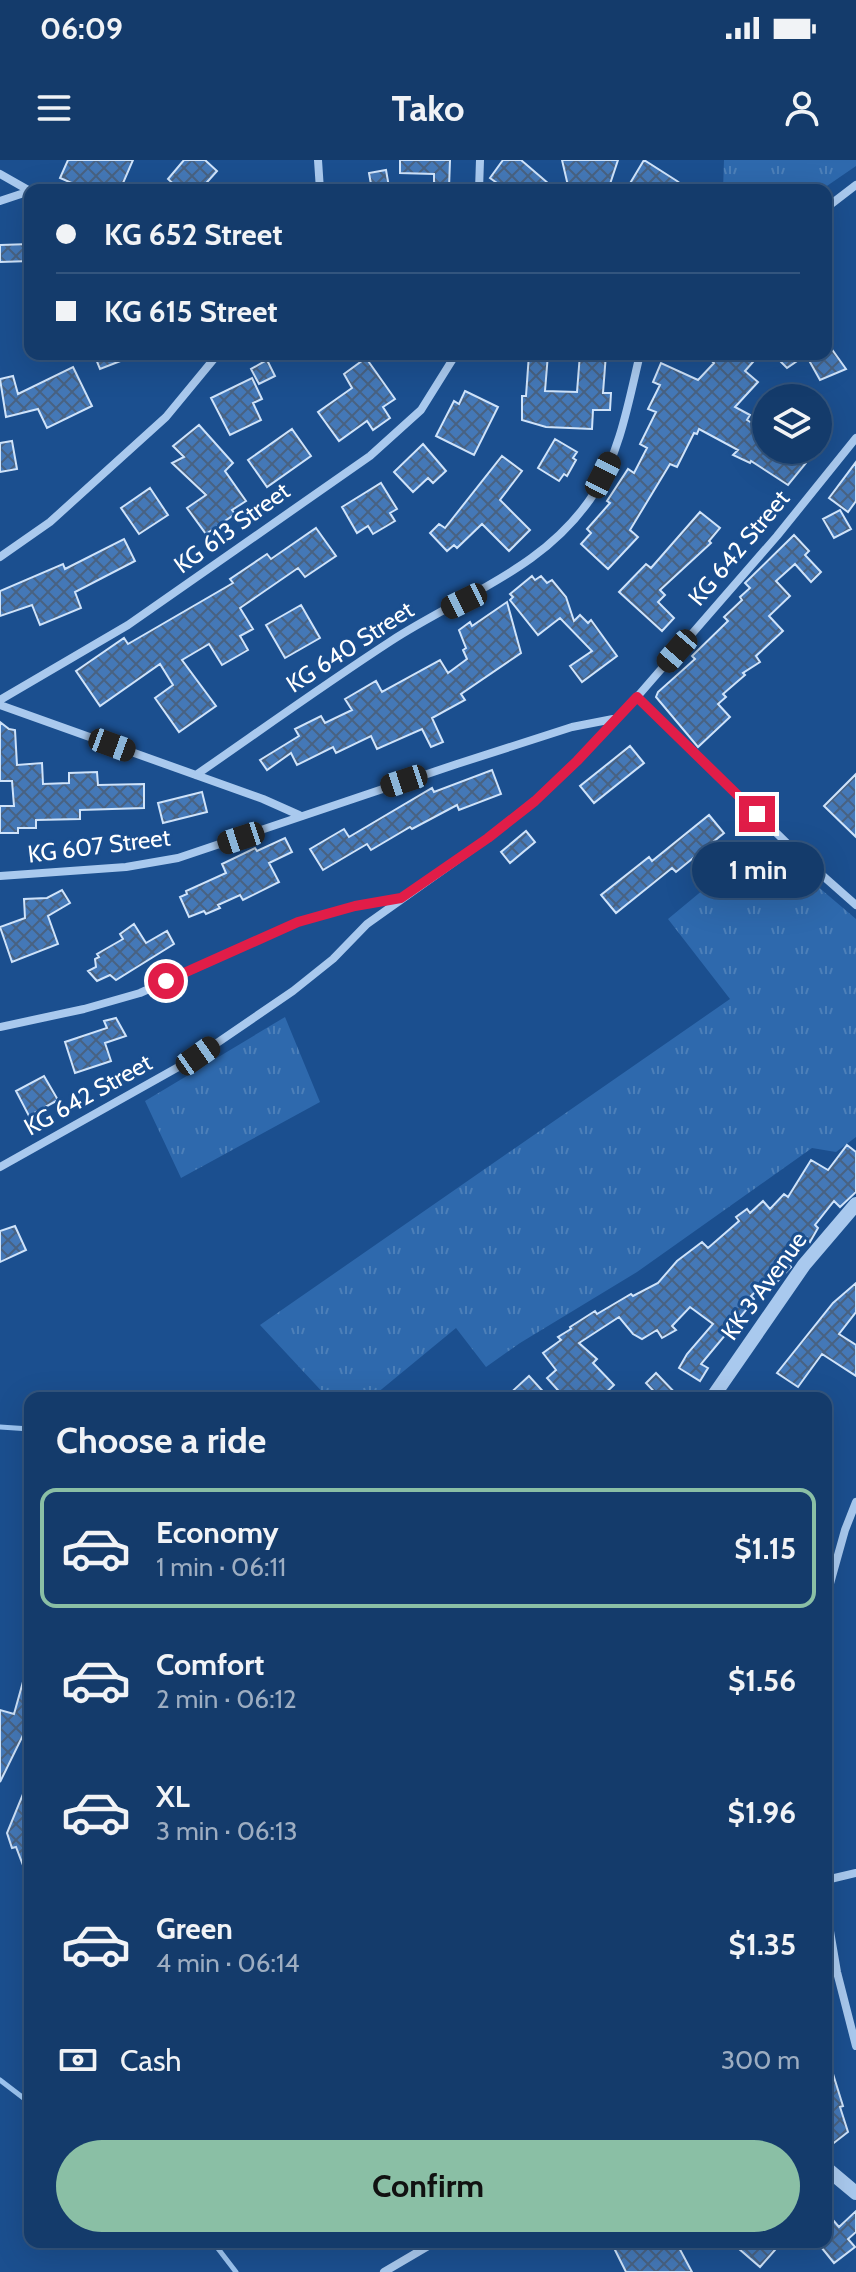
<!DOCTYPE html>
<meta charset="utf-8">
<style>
body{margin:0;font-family:Cabin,sans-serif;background:#1d4271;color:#f1f3f6;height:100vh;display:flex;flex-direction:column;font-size:30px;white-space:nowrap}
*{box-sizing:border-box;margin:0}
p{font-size:26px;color:#9dadc1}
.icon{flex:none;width:44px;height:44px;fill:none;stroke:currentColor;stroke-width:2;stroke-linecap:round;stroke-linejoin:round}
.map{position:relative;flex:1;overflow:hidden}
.drawer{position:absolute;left:24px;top:1232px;width:808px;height:856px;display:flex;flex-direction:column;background:#143b6b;border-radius:16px;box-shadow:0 8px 32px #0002,0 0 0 2px #33557e}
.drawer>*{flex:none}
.top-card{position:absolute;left:24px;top:24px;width:808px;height:176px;border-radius:16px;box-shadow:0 8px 32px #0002,0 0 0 2px #33557e;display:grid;align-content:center;height:176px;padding:0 32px;background:#143b6b}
.controls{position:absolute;left:752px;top:224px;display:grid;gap:16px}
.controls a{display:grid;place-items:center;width:80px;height:80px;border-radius:50%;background:#143b6b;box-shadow:0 8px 32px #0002,0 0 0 2px #33557e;font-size:40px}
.end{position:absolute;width:36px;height:36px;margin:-18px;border:10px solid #e11d48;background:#fff;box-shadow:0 0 0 4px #fff}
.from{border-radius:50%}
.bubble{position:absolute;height:56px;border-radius:28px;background:#143b6b;box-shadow:0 8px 32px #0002,0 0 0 2px #33557e;font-size:26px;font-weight:800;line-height:56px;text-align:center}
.car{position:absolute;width:24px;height:48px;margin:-24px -12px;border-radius:10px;box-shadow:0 0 6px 2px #0007;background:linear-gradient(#222 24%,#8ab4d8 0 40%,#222 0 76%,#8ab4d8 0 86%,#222 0)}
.top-card b{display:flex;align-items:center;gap:28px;height:76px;font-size:30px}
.top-card b+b{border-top:2px solid #33557e}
.top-card i{width:20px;height:20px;background:#f1f3f6}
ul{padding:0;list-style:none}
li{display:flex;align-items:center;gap:24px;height:120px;margin:0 16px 12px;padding:0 16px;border:4px solid transparent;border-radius:16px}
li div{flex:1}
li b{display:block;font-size:30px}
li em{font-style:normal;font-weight:800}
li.current{border-color:#8abfa5}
li>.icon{width:72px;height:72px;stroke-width:1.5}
h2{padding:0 32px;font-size:36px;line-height:96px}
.pay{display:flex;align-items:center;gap:20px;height:88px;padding:0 32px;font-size:30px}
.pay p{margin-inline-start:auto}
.button{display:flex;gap:16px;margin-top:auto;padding:16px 32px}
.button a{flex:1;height:92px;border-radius:48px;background:#8abfa5;color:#111;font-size:32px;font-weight:800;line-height:92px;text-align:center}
.status{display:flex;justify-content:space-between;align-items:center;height:56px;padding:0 40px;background:#143b6b;direction:ltr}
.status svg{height:22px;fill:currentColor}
header{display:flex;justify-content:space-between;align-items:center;height:104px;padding:0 32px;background:#143b6b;font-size:36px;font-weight:800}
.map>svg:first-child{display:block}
.grass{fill:url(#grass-tufts)}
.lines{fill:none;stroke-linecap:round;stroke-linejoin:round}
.stream{stroke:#9cc4f0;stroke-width:5}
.building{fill:url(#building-cross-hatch);stroke:#cfe3fa;stroke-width:2}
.minor{stroke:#a9c9ee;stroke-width:8}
.tertiary{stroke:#a9c9ee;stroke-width:14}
.route{stroke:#e11d48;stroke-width:10}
.labels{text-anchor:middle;stroke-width:6;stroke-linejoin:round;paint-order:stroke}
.street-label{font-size:24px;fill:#fff;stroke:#1b4f8f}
</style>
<div class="status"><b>06:09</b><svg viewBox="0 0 49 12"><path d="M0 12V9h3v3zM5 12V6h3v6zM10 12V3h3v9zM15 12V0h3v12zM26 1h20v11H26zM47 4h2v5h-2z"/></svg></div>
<header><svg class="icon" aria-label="menu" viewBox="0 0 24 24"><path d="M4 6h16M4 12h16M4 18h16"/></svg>Tako<svg class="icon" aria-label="person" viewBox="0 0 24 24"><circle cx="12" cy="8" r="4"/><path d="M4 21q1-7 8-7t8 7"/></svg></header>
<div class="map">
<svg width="856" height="2112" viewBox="0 0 856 2112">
<defs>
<pattern id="grass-tufts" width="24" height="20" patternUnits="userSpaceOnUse" patternTransform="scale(2)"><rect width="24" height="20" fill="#2e69ad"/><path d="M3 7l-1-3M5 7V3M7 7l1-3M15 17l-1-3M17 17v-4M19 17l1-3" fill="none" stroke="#4d80b9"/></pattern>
<pattern id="building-cross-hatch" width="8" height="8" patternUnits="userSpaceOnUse" patternTransform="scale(2)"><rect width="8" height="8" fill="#4478b7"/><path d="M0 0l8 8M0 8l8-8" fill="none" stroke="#486282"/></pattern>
</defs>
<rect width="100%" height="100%" fill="#1b4f8f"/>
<path class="grass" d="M724 0H856V6L821 30H723Z
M763 680 856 759V977L836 992 812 988 637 1112 520 1183 486 1207 456 1168 371 1238H328L260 1165 730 839 668 759Z
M285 857 320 942 181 1018 145 941Z"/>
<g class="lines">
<path class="stream" d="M0 1267 30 1269
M0 1920 30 1943
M213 2082 236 2112"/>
</g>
<path class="building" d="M68 0H133L120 30H88L60 18Z
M184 0H205L217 11 200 30H180L168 19Z
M400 0H450L449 28H434V14L400 13Z
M503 0H521L556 30H507L490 18Z
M562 0H618L608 30H569Z
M644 0 677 21 689 30H626Z
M386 10 389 27 372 30 369 13Z
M30 84V101L0 102V85Z
M826 181 846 209 820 220 806 195 787 208 773 194H826Z
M94 194H136V195L100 209Z
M529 194H548L545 231 577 232 580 194H606L603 233H611L610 250H593L592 269 546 267 522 260V236H526Z
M704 194H760L745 211 758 222 735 247 750 255 747 260 760 268 757 273 766 277V290H790L806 303 788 325 751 301 750 303 733 295 738 290 699 269 697 274 694 273 677 307 670 304 630 370 638 377 608 409 581 384 591 373 587 369 610 343 607 341 628 309 634 313 647 288 640 284 656 252 648 249 660 225 653 222 661 203 698 220 714 203Z
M366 198 395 239 383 247 390 258 373 270 367 261 339 281 318 252 352 228 344 214Z
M267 200 275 216 259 224 251 209Z
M73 207 92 246 47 268 38 249 6 257 0 219 13 216 18 234Z
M252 218 262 239 253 243 261 260 230 275 211 238Z
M465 231 498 247 474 295 436 276 454 241 459 244Z
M199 265 233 303 225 311 246 341 232 350 235 354 206 374 187 348 206 335 172 303 184 297 173 286Z
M292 269 311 296 267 327 248 300Z
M555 279 577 292 573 298 576 300 567 316 564 314 559 321 538 308Z
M12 281 17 309 0 312V283Z
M423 284 446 311 433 323 428 318 413 332 394 312Z
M502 296 522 311 500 340 530 370 509 391 482 364 457 388 454 385 447 391 430 373 439 364 445 368Z
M856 302V341L848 352 829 338Z
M381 323 397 349 390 353 395 361 373 374 368 366 357 373 342 347Z
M150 328 168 355 139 374 121 348Z
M840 350 851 369 834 378 823 359Z
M700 352 720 368 709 381 711 383 660 430 665 435 658 442 674 458 662 471 619 432 646 404 651 408Z
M316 368 336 396 305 417 298 408 240 448 253 469 240 476 248 490 222 505 209 484 182 500 216 546 179 572 155 538 173 525 160 504 100 546 76 511 124 478 128 484 233 423 230 419 267 394 271 399Z
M794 375 809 391 805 395 821 412 811 422 795 404 776 421 790 436 769 456 783 471 756 496 760 502 743 513 745 515 723 534 726 537 718 544 730 557 698 587 656 537 658 532 695 499 692 496 728 461 724 457 742 440 740 437 750 428 745 423Z
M124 379 135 401 75 432 81 448 40 465 32 445 0 456V431L63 404 65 409Z
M532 416 535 420 541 416 547 423 552 420 566 437 574 461 580 455 588 463 591 460 617 496 582 522 570 506 592 491 560 458 538 475 510 440 513 437 510 434Z
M507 442 521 493 461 534 465 540 432 558 443 582 431 587 422 569 377 589 371 576 336 593 333 587 297 605 291 593 267 610 260 600 299 576 295 569 321 556 325 563 352 550 345 539 376 521 382 532 440 500 448 513 467 499 463 490 466 488 459 470 470 462 472 466Z
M301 445 320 478 285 498 266 465Z
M0 562 9 569 15 570 17 605 42 603 43 624 69 623V613L97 612 98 625 144 624V648L80 650V659L36 660V668H18V673H0V646H14L12 621H0Z
M630 586 644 603 594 643 580 626Z
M492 610 501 634 459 650 457 645 412 669 410 667 371 690 367 684 323 710 310 689 344 669 349 677 432 628 434 632Z
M856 614V677L824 646Z
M202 632 207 652 163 663 158 643Z
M709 655 724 673 676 712 672 708 616 753 601 735 649 697 652 701Z
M526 671 535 682 510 703 501 692Z
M285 678 292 692 269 703 279 722 243 740 240 735 218 745 220 748 206 754 204 751 189 757 180 737 187 734 186 731 226 713 222 704 255 688 257 691Z
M62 730 70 743 48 756 58 784 12 802 0 767 25 758 24 739 47 738Z
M134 764 146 783 167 771 174 784 116 820 110 815 97 821 88 811 96 807 95 799 99 797 97 794 123 779 120 774Z
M116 858 126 876 105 883 111 901 75 913 65 882 107 868 104 861Z
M44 916 58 940 29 956 16 931Z
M847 985 856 992V1032L840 1047 834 1041 815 1065 818 1068 810 1082 807 1078 788 1102 791 1107 777 1122 771 1117 751 1136 754 1139 747 1149 701 1204 708 1208 700 1221 679 1208 687 1194 713 1164 690 1147 672 1166 676 1170 662 1178 657 1170 642 1179 633 1174 619 1157 579 1183 597 1199 593 1203 614 1225 600 1238H565L547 1218 556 1210 543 1193 561 1180 558 1177 571 1169 570 1167 595 1151 597 1154 631 1134 633 1136 658 1123 677 1101 702 1082 708 1088 739 1061 736 1057 747 1049 750 1053 763 1041 770 1049 784 1034 788 1037 811 1000 828 1010Z
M15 1066 26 1090 0 1102V1071Z
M856 1123V1152L839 1174 856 1185V1216L822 1194 798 1227 777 1213 833 1143Z
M656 1213 680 1238H660L646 1223Z
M529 1216 549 1238H505Z
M26 1511 30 1512V1561L0 1622V1550L14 1554Z
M30 1617V1721H29L16 1687 12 1688 7 1673Z
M826 1901H829L843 1946 840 1947 848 1972 826 1989Z
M856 2051V2072L848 2079 855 2087 834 2103 817 2082H826V2052L839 2067Z
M611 2082H676L692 2112H626Z
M731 2082H782L760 2107Z"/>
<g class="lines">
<path class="minor" d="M318 0 320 30
M0 14 30 31
M479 30 480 0
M0 41 30 31
M826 48 856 25
M0 397 50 362 166 257 218 194
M637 537 797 693 856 745
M0 540 128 465 370 296 421 250 456 194
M0 545 263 639 299 655
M196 615C261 570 325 524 391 481 463 434 546 409 595 332 620 292 629 240 640 194
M0 716 126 707 178 698 457 604 572 567 613 559
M0 867 84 849 140 833 298 762 355 746 397 739
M0 1007 198 896 293 831 333 799 367 764 488 678 535 641 577 601 637 537 777 376 856 278
M826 1438 845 1370 856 1342
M826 1720 856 1713
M826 1748 837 1812 856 1886
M384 2112 435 2082"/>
<path class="tertiary" d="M712 1238 804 1105 856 1044
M826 2008 856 2033"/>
</g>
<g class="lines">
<path class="route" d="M166 821 298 762 355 746 401 738 488 678 535 641 577 601 637 537 757 654"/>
</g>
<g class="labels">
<g class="street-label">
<text transform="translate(232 368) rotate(-36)" y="8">KG 613 Street</text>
<text transform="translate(739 388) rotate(-50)" y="8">KG 642 Street</text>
<text transform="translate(350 487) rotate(-33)" y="8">KG 640 Street</text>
<text transform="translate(99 686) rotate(-7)" y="8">KG 607 Street</text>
<text transform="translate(88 935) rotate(-29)" y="8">KG 642 Street</text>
<text transform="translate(764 1126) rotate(-54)" y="8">KK 3 Avenue</text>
</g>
</g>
</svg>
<div class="controls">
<a><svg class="icon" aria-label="layers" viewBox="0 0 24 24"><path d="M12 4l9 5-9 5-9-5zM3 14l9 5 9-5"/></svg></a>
</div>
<i class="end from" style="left:166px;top:821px"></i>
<i class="end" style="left:757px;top:654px"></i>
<div class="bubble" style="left:692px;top:682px;width:132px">1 min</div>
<i class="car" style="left:603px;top:315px;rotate:27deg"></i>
<i class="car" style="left:464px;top:441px;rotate:244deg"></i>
<i class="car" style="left:677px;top:491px;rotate:221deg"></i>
<i class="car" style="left:112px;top:585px;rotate:110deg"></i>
<i class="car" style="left:404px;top:621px;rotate:252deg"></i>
<i class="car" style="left:241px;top:678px;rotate:252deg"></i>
<i class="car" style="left:198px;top:896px;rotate:55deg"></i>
<div class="top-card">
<b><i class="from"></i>KG 652 Street</b>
<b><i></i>KG 615 Street</b>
</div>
<section class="drawer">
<h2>Choose a ride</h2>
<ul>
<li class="current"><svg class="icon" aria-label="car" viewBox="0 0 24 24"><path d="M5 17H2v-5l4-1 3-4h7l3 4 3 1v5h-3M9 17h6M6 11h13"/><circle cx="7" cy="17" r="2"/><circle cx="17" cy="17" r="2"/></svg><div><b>Economy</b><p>1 min · 06:11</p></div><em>$1.15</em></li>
<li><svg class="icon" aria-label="car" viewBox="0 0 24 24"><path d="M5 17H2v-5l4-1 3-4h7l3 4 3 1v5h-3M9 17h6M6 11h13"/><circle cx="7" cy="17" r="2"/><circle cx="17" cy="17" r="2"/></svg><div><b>Comfort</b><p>2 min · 06:12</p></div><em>$1.56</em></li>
<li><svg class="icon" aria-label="car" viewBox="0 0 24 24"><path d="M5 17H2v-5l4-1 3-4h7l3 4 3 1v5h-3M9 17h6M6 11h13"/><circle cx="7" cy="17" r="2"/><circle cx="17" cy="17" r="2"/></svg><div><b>XL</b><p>3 min · 06:13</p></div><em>$1.96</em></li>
<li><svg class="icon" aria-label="car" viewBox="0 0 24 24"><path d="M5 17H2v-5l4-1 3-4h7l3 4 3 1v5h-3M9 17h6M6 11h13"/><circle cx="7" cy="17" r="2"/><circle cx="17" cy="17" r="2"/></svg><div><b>Green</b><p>4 min · 06:14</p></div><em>$1.35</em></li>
</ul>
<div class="pay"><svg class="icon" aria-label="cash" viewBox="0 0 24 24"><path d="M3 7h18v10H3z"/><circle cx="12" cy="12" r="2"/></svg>Cash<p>300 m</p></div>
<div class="button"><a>Confirm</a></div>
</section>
</div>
